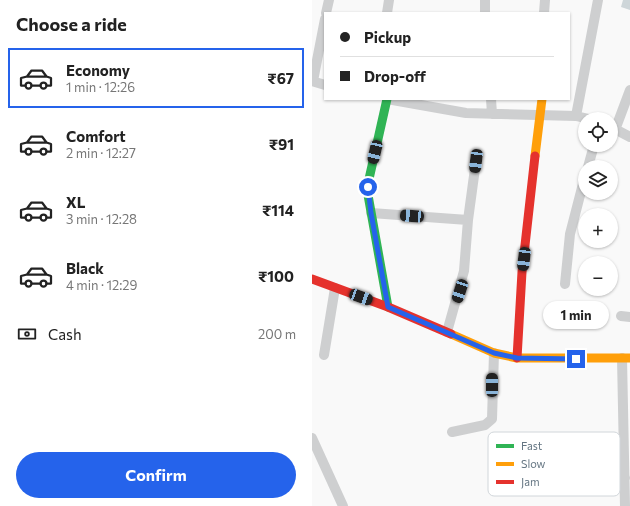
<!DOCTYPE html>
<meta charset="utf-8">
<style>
body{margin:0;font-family:Commissioner,sans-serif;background:#f6f6f6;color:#222;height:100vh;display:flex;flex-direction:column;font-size:15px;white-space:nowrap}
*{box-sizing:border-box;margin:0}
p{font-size:13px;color:#767676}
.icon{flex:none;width:22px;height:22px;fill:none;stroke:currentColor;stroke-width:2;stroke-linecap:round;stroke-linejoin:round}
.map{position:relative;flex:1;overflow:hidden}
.sheet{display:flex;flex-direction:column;background:#fff;width:312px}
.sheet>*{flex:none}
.hud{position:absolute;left:12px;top:12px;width:246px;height:88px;border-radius:0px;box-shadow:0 1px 3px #0004;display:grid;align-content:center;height:88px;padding:0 16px;background:#fff}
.fabs{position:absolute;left:266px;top:112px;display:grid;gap:8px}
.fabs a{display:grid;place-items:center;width:40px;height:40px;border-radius:50%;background:#fff;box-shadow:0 1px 3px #0004;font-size:20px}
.end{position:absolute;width:18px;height:18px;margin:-9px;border:5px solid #2563eb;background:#fff;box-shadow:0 0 0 2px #fff}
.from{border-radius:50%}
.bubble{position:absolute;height:28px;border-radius:14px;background:#fff;box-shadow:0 1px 3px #0004;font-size:13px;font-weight:700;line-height:28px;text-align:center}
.car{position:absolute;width:12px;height:24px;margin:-12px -6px;border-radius:5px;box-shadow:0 0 3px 1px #0007;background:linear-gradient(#222 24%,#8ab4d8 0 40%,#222 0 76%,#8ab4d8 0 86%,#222 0)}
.hud b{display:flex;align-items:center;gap:14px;height:38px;font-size:15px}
.hud b+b{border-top:1px solid #e0e0e0}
.hud i{width:10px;height:10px;background:#222}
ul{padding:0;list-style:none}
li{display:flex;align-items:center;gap:12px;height:60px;margin:0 8px 6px;padding:0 8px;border:2px solid transparent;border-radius:0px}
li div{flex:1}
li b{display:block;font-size:15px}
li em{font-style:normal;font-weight:700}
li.active{border-color:#2563eb}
li>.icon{width:36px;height:36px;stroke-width:1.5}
h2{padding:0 16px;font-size:18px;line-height:48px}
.pay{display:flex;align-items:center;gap:10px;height:44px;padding:0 16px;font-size:15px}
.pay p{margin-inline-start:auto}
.cta{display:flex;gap:8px;margin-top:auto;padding:8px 16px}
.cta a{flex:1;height:46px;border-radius:24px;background:#2563eb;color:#fff;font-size:16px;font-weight:700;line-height:46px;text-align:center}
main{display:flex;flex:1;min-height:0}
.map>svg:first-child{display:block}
.water{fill:#ced6d9}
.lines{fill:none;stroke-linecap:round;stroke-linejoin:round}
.street{stroke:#cecfd0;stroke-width:10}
.fast{stroke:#30b455;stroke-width:9}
.slow{stroke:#ff9f0a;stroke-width:9}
.jam{stroke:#e5322d;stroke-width:9}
.route{stroke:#2563eb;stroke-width:5}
.key{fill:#fff;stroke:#d1d6da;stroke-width:1}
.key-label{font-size:11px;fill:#657683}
</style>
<main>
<section class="sheet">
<h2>Choose a ride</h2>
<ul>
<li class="active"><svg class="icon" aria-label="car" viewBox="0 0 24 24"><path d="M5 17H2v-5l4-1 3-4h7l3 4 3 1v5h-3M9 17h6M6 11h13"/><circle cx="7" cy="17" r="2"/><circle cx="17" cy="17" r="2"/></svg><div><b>Economy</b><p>1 min · 12:26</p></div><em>₹67</em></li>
<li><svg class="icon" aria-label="car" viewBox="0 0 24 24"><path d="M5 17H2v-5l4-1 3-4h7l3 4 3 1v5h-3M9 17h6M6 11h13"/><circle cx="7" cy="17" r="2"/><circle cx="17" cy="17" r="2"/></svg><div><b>Comfort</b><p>2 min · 12:27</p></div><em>₹91</em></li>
<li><svg class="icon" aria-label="car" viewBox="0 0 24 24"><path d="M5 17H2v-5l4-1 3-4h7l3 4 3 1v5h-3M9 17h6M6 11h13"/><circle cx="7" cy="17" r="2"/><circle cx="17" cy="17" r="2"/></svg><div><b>XL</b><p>3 min · 12:28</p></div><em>₹114</em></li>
<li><svg class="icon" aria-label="car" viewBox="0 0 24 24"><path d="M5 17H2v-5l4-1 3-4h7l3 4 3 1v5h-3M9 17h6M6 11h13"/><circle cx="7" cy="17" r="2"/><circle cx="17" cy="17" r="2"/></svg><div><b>Black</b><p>4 min · 12:29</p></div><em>₹100</em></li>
</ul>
<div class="pay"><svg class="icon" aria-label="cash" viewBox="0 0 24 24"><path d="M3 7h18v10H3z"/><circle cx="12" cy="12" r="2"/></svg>Cash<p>200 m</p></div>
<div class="cta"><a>Confirm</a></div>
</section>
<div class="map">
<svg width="318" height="506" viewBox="0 0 318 506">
<rect width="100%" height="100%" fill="#f9f9f9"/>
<path class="water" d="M311 0H318V10L309 7Z"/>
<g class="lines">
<path class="street" d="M14 13 17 0
M75 13 77 0
M173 13V0
M232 13 233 0
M0 81 13 85
M1 81 13 19
M75 99 154 113 264 116 277 119
M179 99 180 114
M264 116 286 0
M299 127 318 137
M303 130 318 90
M276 167 282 145
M59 213 156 220
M253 284 258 234 273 176
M309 316 318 317
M135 332 152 271 156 220 164 161
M12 355 23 288
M310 358 313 506
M140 432 173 425 180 419 182 353
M0 438 31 506
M247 480 313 478"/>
<path class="fast" d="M75 99 57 179 56 195 76 307"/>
<path class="slow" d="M223 156 230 99
M139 334 182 353 205 358H318"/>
<path class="jam" d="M0 279 76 307 139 334
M205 358 210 272 223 156"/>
</g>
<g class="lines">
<path class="route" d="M56 187 59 213 76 307 182 353 205 358 264 359"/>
</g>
<rect x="176" y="432" width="132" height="64" rx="6" class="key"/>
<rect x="184" y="444" width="18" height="4" fill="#30b455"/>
<rect x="184" y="462" width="18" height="4" fill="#ff9f0a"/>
<rect x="184" y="480" width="18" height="4" fill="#e5322d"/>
<g class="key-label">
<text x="209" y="450">Fast</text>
<text x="209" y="468">Slow</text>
<text x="209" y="486">Jam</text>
</g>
</svg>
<div class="fabs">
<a><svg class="icon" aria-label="locate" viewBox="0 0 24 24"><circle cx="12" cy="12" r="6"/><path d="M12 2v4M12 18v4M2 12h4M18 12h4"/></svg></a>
<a><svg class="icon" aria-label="layers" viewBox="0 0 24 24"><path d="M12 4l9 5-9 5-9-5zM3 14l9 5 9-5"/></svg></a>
<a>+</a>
<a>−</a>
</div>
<i class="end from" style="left:56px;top:187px"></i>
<i class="end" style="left:264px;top:359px"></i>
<div class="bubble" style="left:231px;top:301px;width:66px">1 min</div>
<i class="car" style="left:63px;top:152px;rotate:193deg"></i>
<i class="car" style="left:164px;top:161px;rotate:187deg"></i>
<i class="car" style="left:100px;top:216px;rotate:274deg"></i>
<i class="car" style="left:212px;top:259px;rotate:187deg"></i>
<i class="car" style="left:148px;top:291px;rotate:198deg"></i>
<i class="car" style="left:49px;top:297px;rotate:110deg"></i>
<i class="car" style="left:180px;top:385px;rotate:0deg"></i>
<div class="hud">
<b><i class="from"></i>Pickup</b>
<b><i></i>Drop-off</b>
</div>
</div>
</main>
